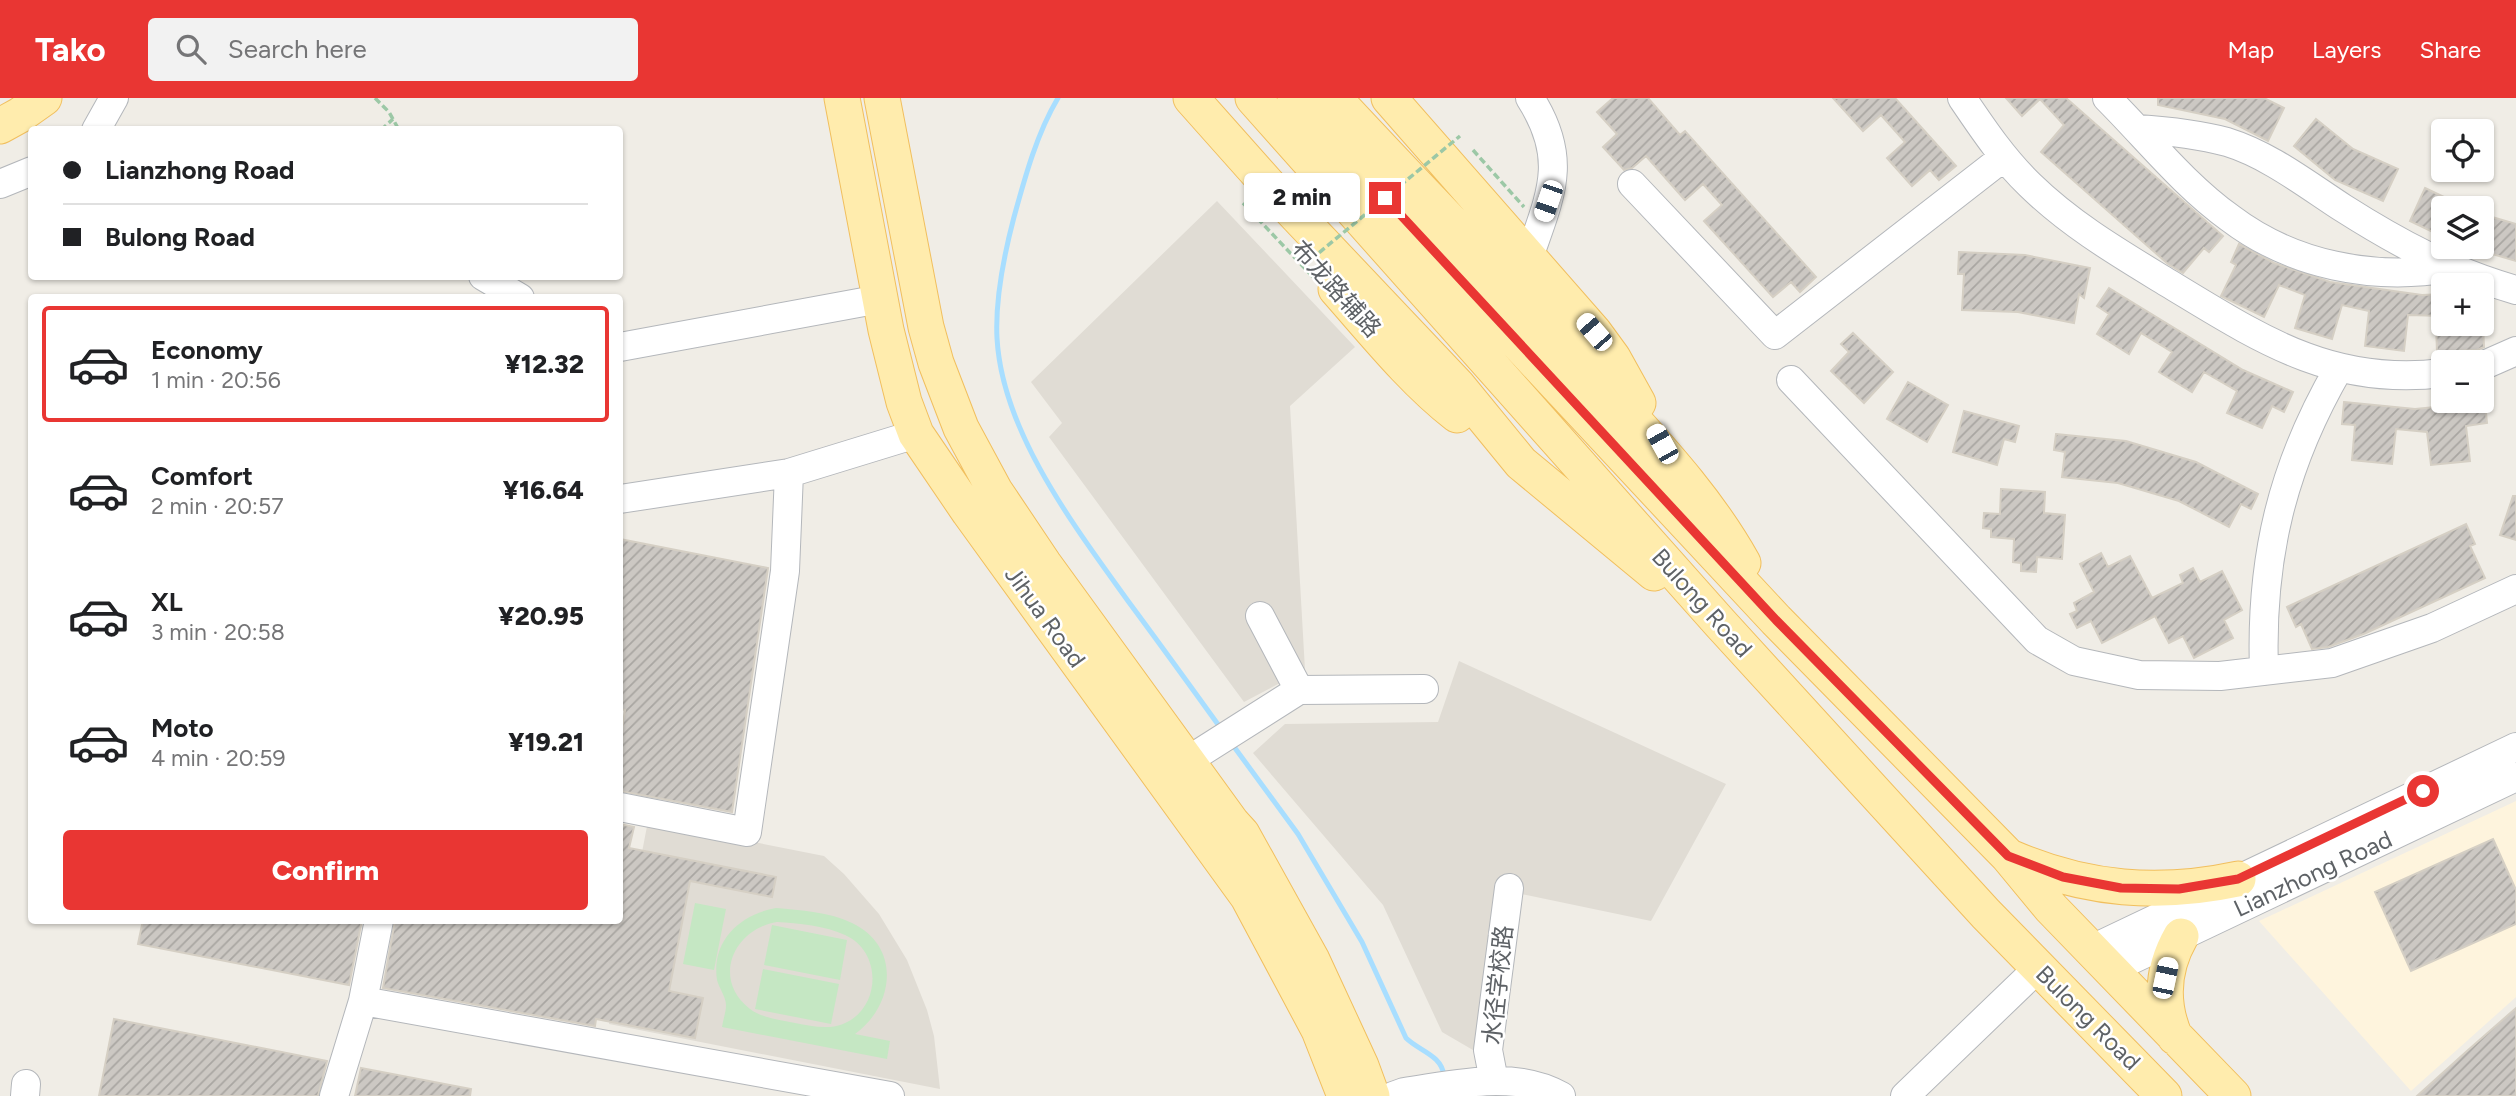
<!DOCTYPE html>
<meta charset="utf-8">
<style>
body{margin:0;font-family:Figtree,"Noto Sans SC",sans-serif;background:#f2f2f2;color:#202124;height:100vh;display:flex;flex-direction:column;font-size:26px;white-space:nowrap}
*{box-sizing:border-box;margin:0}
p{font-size:23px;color:#757577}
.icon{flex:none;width:38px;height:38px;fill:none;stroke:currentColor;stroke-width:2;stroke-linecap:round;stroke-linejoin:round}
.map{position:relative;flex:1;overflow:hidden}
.sheet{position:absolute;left:28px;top:196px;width:595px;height:630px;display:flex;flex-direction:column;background:#fff;border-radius:7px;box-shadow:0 2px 5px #0004}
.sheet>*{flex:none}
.banner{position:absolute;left:28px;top:28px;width:595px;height:154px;border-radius:7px;box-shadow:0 2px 5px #0004;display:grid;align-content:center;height:154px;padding:0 35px;background:#fff}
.controls{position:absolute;left:2431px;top:21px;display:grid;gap:14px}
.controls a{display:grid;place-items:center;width:63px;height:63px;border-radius:7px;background:#fff;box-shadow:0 2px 5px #0004;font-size:35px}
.end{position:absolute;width:32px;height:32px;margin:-16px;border:9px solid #e93633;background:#fff;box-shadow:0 0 0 4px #fff}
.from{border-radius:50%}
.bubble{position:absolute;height:49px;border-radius:7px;background:#fff;box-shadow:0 2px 5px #0004;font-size:23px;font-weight:800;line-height:49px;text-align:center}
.car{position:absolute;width:21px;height:42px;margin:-21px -10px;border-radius:9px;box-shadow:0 0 5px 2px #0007;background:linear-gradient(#fff 24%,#345 0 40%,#fff 0 76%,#345 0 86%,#fff 0)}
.banner b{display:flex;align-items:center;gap:24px;height:66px;font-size:26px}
.banner b+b{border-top:2px solid #e0e0e0}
.banner i{width:18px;height:18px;background:#202124}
ul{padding:12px 0 0;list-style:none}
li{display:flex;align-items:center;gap:21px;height:116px;margin:0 14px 10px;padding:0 21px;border:4px solid transparent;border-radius:7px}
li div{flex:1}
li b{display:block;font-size:26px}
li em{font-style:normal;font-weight:800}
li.selected{border-color:#e93633}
li>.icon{width:63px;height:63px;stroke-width:1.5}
.button{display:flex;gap:14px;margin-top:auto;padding:14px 35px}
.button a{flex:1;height:80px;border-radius:7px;background:#e93633;color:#fff;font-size:28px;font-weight:800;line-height:80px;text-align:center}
header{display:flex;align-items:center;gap:42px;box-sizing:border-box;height:98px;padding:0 35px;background:#e93633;color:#fff}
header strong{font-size:33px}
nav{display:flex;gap:38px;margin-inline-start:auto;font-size:24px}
.search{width:490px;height:63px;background:#f2f2f2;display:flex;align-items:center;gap:18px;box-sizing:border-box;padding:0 24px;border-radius:7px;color:#757577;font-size:26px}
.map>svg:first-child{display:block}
.commercial{fill:#fef4dd}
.education{fill:#e0dcd4}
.green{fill:#c5e7c3;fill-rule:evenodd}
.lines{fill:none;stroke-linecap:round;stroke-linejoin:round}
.stream{stroke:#a8deff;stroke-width:5}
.building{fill:url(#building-hatch);stroke:#d5cfc4;stroke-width:2}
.minor-casing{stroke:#b4b7bb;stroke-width:30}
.major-casing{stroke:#f1bf5e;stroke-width:37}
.path{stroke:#9cc8a6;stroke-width:3.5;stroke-dasharray:7 3.5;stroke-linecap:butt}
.minor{stroke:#fff;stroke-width:28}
.major{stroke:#ffecad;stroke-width:35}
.path-bridge{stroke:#9cc8a6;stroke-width:3.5;stroke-dasharray:7 3.5;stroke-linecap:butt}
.route{stroke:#e93633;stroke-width:9}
.labels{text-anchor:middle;stroke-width:5;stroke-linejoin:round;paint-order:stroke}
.street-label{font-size:24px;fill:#5e6266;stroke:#fff}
</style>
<header>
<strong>Tako</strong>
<div class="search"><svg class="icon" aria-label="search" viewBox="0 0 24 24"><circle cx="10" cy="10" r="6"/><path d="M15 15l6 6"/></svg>Search here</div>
<nav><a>Map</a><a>Layers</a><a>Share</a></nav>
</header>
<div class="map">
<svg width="2516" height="998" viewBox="0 0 2516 998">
<defs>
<pattern id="building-hatch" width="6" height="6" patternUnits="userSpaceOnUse" patternTransform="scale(1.75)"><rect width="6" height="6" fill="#ccc8c3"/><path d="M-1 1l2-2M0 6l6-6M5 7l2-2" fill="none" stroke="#a9a6a2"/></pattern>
</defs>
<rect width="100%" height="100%" fill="#f0ede6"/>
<path class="commercial" d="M2516 703V899L2411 993 2259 823Z"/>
<path class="education" d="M1217 103 1355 249 1290 308 1305 572 1244 604 1049 339 1062 325 1031 284Z
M1459 563 1726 686 1651 823 1517 795 1497 966 1442 934 1383 807 1253 655 1285 626 1438 624Z
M648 723 824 758 844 776 879 816 907 862 927 912 934 938 940 991 609 926Z"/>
<path class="green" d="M695 805 726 811 714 872 683 866Z
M776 810C800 812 830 814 852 825 901 848 895 907 855 936L890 943 887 961 722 929C723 922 726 914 726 907 726 899 719 890 717 882 711 842 741 816 776 810ZM777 824C798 825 826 828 845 837 883 854 881 911 843 926 827 932 812 928 795 925 780 922 762 920 750 911 711 881 734 831 777 824Z
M772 827 847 842 840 882 764 867Z
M763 871 839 886 831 926 755 911Z"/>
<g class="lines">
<path class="stream" d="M1058 0C1037 35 1025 79 1014 119 1004 157 995 201 997 240 1002 334 1075 429 1128 503 1160 546 1191 589 1222 632
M1232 646 1298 736 1362 844 1406 940C1419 953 1442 957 1444 978"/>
</g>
<path class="building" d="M1613 0H1648L1680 37 1685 33 1816 179 1800 194 1791 184 1773 199 1704 123 1722 107 1703 86 1685 102 1646 58 1632 70 1624 72 1603 49 1617 36 1597 14Z
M1833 0H1895L1956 68 1939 82 1930 72 1912 88 1887 60 1905 44 1881 17 1863 33Z
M2006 0H2066L2223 138 2209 154 2204 150 2183 175 2168 166 2041 54 2064 27 2040 1 2022 18Z
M2158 0H2264L2284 10 2268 43 2225 21 2158 7Z
M2316 21 2353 51 2398 71 2383 103 2335 82 2294 48Z
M2425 90 2467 110H2443V139L2410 123Z
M2482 116 2516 126V163L2482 153Z
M2239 146 2274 165 2330 184 2422 197 2443 196V218L2408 217 2404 253 2365 248 2369 213 2342 207 2332 241 2295 230 2305 197 2279 187 2264 219 2221 198 2236 167 2231 164Z
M1959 154 2025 157 2090 170 2084 200 2079 196 2074 225 2018 214 1962 212 1964 176H1958Z
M2109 190 2243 272 2293 294 2284 314 2272 308 2262 330 2227 315 2237 293 2204 274 2192 294 2159 274 2172 254 2141 235 2129 256 2097 236 2109 216 2097 208Z
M2436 226H2483L2484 249 2477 252 2437 254Z
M1853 235 1893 274 1864 305 1831 273 1849 254 1841 246Z
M1908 284 1948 307 1927 344 1887 321Z
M2344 304 2415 311 2485 304 2487 325 2466 328 2470 363 2431 367 2427 334 2396 331 2392 366 2352 362 2355 327 2342 326Z
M1964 313 2019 328 2015 344 2004 341 1997 367 1953 354Z
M2056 336 2126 343 2196 364 2258 396 2251 411 2241 406 2229 429 2179 403 2118 385 2062 379 2065 354 2054 352Z
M2001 391 2045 394 2044 415 2065 417 2062 461 2037 459 2036 474 2021 473V465L2013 464 2014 441 1991 439V431L1983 430 1984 415 2000 416Z
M2513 398H2516V442L2500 437Z
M2466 426 2475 446 2470 448 2485 480 2366 535 2328 549 2312 551 2301 526 2296 529 2287 509Z
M620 441 768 470 732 714 620 693V643L625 612 620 611Z
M2101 455 2108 469 2130 458 2152 500 2183 485 2180 477 2193 470 2200 484 2222 473 2242 512 2224 522 2233 540 2194 560 2183 538 2169 545 2155 518 2102 545 2091 523 2077 530 2070 516 2077 513 2074 505 2094 494 2080 466Z
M620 726 634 729 629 750 776 779 772 799 690 783 669 893 703 900 695 940 596 921 595 928 383 890 395 822H620Z
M2493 741 2516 792V826L2411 873 2375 794Z
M143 822H362L349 887 138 846Z
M2516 910V998H2417L2467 953Z
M114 921 327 963 318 998H99Z
M361 970 471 991 470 998H355Z"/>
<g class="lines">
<g class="minor-casing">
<path id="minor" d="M1962 0C1983 31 2003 61 2030 87 2071 127 2119 155 2168 185 2259 240 2331 289 2443 275
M2107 0C2147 40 2184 87 2230 120 2292 167 2373 183 2449 170
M2137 31C2168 33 2197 36 2227 44 2269 57 2306 86 2343 110 2398 145 2452 174 2516 192
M96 32 114 0
M0 86 32 73
M1632 86 1775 237 2004 59
M1529 159C1551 96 1569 61 1530 0
M483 178 520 200
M620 249 880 201
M2482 268 2516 253
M1791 282 2037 542 2074 563 2139 577 2220 578 2332 565 2432 530 2516 491
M620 401 789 375 916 336
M1260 518 1299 592
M2264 573C2260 460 2282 368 2339 270
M1187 663 1299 592 1424 591
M620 709 747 734 785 473 789 375
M2090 852 2516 649
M2110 872 2516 679
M363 903 890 998
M1494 983 1488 952 1509 790
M25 998 26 986
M334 998 363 903 379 822
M1393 998 1404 994C1454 987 1514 971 1561 998
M1905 998 2038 870"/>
</g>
<g class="major-casing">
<path id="major" d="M842 0 886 232 904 304 916 336 969 414 1248 799 1319 932 1345 998
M882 0 926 229 936 265 961 330 995 393 1044 466 1232 725 1242 736 1312 862 1361 968 1372 998
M1191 0 1280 100 1458 288 1521 365 1654 475
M1253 0 1720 525 1986 816 2164 998
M1295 0 1489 214 1776 522 2008 758 2051 810 2233 998
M1334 0C1423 96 1515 189 1602 287 1653 344 1705 397 1743 465
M1389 0 1594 234 1613 260 1638 305
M0 28 20 17 44 0
M1336 191C1374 234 1412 282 1457 317
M2012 760C2086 792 2159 798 2238 781
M2175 939C2160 904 2162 871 2181 838"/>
</g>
<path class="path" d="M375 0 389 14 399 32
M338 30 340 32
M381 32 393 21
M1473 52 1524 109
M1243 105 1313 179"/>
<use href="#minor" class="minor"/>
<use href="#major" class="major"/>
<path class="path-bridge" d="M1303 168 1460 38"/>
</g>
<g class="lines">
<path class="route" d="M1385 100 1776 522 2008 758 2063 779 2121 790 2179 791 2238 781 2423 693"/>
</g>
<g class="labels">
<g class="street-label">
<text transform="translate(1336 191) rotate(48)" y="8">布龙路辅路</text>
<text transform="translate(1702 505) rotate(48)" y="8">Bulong Road</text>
<text transform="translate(1045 519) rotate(54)" y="8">Jihua Road</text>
<text transform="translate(2313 776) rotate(-25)" y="8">Lianzhong Road</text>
<text transform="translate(1498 887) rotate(-84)" y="8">水径学校路</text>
<text transform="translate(2088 920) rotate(45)" y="8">Bulong Road</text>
</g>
</g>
</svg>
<div class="controls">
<a><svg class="icon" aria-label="locate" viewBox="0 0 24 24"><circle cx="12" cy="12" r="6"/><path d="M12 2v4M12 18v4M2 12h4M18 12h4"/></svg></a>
<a><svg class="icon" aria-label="layers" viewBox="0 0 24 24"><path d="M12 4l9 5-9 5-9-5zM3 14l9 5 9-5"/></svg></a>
<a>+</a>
<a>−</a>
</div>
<i class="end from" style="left:2423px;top:693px"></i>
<i class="end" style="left:1385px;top:100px"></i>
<div class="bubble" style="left:1244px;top:75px;width:116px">2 min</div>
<i class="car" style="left:1548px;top:103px;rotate:199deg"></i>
<i class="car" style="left:1594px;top:234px;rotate:319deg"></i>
<i class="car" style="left:1662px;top:346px;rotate:331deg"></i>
<i class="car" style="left:2165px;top:880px;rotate:12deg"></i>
<div class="banner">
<b><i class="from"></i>Lianzhong Road</b>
<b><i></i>Bulong Road</b>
</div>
<section class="sheet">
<ul>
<li class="selected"><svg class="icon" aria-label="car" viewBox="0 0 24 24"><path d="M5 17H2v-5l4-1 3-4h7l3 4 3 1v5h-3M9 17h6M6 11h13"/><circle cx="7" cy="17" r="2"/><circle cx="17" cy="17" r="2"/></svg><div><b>Economy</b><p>1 min · 20:56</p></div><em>¥12.32</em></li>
<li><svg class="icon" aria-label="car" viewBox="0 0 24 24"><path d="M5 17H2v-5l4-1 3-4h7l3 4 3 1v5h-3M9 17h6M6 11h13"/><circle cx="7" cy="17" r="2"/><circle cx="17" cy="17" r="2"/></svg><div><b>Comfort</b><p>2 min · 20:57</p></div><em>¥16.64</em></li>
<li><svg class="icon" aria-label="car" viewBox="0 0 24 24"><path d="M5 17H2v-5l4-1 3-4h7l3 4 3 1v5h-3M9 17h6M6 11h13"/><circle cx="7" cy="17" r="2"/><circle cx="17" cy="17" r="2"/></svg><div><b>XL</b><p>3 min · 20:58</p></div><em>¥20.95</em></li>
<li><svg class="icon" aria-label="car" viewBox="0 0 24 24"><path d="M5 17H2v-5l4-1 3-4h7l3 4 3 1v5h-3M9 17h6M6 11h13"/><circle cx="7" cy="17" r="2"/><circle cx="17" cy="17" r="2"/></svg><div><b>Moto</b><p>4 min · 20:59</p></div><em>¥19.21</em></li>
</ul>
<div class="button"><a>Confirm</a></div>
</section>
</div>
